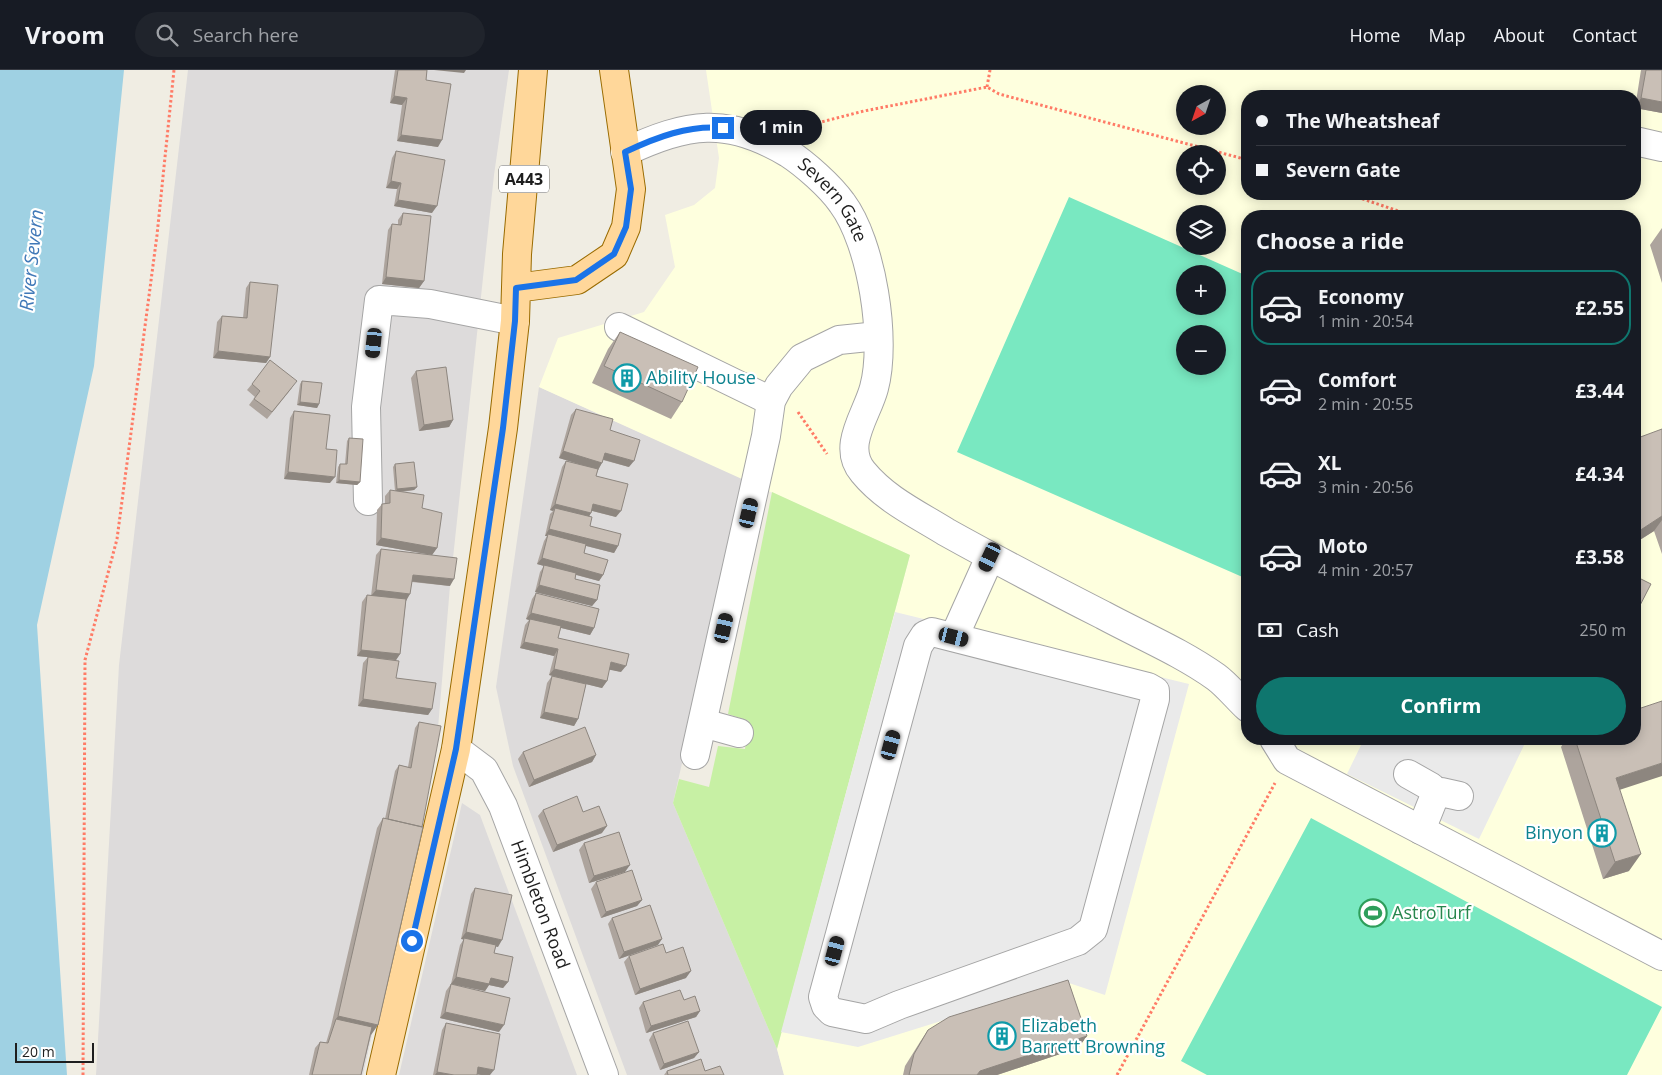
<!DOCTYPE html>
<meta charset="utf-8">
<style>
body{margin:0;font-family:"Open Sans",sans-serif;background:#20242c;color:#f1f3f6;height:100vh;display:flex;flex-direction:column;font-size:19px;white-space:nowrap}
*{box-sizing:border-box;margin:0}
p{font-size:16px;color:#9ea1a6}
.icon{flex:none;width:28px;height:28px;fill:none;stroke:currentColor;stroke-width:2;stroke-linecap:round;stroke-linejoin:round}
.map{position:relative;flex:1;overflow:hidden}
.side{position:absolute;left:1241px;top:140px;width:400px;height:535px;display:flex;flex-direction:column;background:#171b24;border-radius:20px;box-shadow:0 2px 12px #0003}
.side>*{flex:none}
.guide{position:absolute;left:1241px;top:20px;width:400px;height:110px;border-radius:20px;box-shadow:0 2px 12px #0003;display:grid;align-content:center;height:110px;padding:0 15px;background:#171b24}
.needle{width:32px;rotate:220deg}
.buttons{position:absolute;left:1176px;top:15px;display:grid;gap:10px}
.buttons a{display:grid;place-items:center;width:50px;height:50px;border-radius:50%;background:#171b24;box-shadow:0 2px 12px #0003;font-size:25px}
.scale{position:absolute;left:15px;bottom:12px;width:79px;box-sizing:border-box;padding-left:5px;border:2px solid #1e1e1e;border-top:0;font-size:14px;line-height:18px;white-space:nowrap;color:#1e1e1e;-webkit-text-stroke:4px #fff;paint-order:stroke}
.end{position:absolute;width:22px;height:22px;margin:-11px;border:6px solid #1a73e8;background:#fff;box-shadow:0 0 0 2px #fff}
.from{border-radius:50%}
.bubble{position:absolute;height:35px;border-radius:18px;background:#171b24;box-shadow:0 2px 12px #0003;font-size:16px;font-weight:700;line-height:35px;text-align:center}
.car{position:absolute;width:15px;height:30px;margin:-15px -8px;border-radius:6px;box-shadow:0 0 4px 1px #0007;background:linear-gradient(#222 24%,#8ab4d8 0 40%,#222 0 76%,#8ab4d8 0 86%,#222 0)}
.guide b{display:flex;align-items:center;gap:18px;height:48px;font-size:19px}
.guide b+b{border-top:1px solid #363941}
.guide i{width:12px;height:12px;background:#f1f3f6}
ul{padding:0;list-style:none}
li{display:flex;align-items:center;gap:15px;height:75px;margin:0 10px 8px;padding:0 5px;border:2px solid transparent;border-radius:20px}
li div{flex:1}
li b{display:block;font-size:19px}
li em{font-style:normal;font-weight:700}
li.current{border-color:#0f766e}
li>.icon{width:45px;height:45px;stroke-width:1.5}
h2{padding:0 15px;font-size:22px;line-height:60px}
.pay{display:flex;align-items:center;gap:12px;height:55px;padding:0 15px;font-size:19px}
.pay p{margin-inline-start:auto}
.button{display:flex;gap:10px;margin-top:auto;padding:10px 15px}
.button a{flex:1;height:58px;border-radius:30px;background:#0f766e;color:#fff;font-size:20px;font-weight:700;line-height:58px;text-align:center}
header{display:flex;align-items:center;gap:30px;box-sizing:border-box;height:70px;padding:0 25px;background:#171b24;border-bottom:1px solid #363941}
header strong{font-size:24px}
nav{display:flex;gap:28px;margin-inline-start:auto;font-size:18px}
.search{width:350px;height:45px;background:#20242c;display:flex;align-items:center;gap:12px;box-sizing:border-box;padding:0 18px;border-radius:28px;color:#9ea1a6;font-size:19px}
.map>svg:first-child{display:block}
.residential{fill:#dddbdb}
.education{fill:#feffde;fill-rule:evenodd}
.grass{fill:#c7f0a4}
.pitch{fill:#79e8c1;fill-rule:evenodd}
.parking{fill:#eaeaea}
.water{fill:#9fd1e3}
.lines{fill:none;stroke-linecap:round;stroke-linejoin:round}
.minor-casing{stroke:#a5a5a5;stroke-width:30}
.major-casing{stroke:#996b00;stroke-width:30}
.path{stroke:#ff7b66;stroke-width:3;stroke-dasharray:2.5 2.5;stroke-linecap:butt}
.minor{stroke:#fff;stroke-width:28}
.major{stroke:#ffd79a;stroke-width:28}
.wall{fill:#ada49d}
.shaded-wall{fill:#8d867f}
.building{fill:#c9bfb6;stroke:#8d867f}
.route{stroke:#1a73e8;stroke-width:6}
.labels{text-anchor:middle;stroke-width:4.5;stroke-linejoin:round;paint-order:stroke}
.shield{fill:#fff;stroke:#626262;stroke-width:1}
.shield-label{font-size:16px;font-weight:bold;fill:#1e1e1e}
.street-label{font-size:18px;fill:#1e1e1e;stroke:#fff}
.culture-label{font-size:18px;fill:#0d838f;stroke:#fff;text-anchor:start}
.leisure-label{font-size:18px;fill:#27864d;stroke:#fff;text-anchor:start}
.water-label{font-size:19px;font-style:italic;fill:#4179b8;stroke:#fff}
</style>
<header>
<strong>Vroom</strong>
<div class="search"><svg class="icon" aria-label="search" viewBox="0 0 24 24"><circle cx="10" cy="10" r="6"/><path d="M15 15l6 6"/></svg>Search here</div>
<nav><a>Home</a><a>Map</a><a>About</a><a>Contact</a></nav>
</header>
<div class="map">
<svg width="1662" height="1005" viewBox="0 0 1662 1005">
<rect width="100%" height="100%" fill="#f0ede3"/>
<path class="residential" d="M188 0H509L494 105 450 516 438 658 416 767 363 1005H96L119 595Z
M539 317 746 410 673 733 777 979 784 1005H627L513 696 496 617Z
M462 733 480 745 577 1005H399Z"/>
<path class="education" d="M706 0H1662V1005H784L777 979 910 485 539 317 558 268 644 242 675 197 665 145 694 135 715 118 719 88ZM1185 24H1218V56H1185ZM1248 26H1635V124H1248ZM1185 84H1218V116H1185ZM1185 144H1218V176H1185ZM1248 146H1635V669H1248ZM1185 204H1218V236H1185ZM1185 264H1218V296H1185Z"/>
<path class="grass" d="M772 422 910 485 777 979 673 733 679 709 709 717 718 676 745 679 749 651 728 644Z"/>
<path class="pitch" d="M1069 127 1247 206V509L957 382ZM1185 204H1218V236H1185ZM1185 264H1218V296H1185Z
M1311 748 1662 937 1627 1005H1207L1181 991Z"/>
<path class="parking" d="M895 542 1189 614 1105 925 1066 912 858 977 781 962Z
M1364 669H1527L1479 769 1347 704Z"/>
<path class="water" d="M0 0H124L94 296 37 555 67 1005H0Z"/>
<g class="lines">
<g class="minor-casing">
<g id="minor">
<path d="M1635 71 1662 77"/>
<path id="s1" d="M625 82C688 53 726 46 788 83 805 94 830 116 842 133 872 173 887 270 874 318 867 345 841 376 863 402 885 429 917 444 946 462 998 491 1050 518 1103 545 1140 565 1181 582 1216 607 1227 615 1237 628 1248 638"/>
<path d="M619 257 771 331"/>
<path d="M368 431 366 337 379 230 430 234 515 251"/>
<path d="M932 562 1148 617 1155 621V629L1093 859 1078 871 899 935 866 949 832 942 826 936 823 927 918 576 925 565Z"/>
<path d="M954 567 990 487"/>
<path d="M703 653 739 663"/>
<path d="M1274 669 1287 690 1662 886"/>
<path id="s2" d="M456 679 484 700 503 736 604 1005"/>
<path d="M695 685 766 366 771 331 779 316 802 288 839 270 878 266"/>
<path d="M1408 704 1431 717 1435 725"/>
<path d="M1421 760 1435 725 1441 722 1459 726"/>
</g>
</g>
<g class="major-casing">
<path id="major" d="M516 218 577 210 614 185 626 157 631 119 614 0
M381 1005 456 679 503 358 515 251 517 184 533 0"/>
</g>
<path class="path" d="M987 17 990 0
M798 58 864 41 987 17 999 24 1248 90
M1348 124 1413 146
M798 342 827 384
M83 1005 85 590 117 469 157 165 174 0
M1117 1005 1275 713"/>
<use href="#minor" class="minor"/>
<use href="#major" class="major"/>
</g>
<path class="wall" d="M395 0H427L426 10 438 77 397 71 402 35 390 33Z
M1641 0H1662V43L1635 38Z
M396 81 432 143 394 136 397 119 386 118 392 88Z
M403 143 424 211 419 218 382 214 388 160 392 154H398V150Z
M1662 158V213L1650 175Z
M250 212 270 287 266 293 213 288 217 252 222 246 243 248 246 218Z
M620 262 682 332 671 349 592 313 608 279Z
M416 301 453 350 449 357 419 361 411 308Z
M302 311 319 334 317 338 297 335 300 314Z
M252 314 292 318 267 349 249 335 255 327 247 320Z
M576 339 610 360 629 397 603 390 598 400 596 406 616 447 592 441 589 446 590 456 618 476 614 483 586 476 584 483 603 505 599 511 576 505 575 509 597 530 592 536 535 522 540 502 544 496 537 494 544 471 547 466H545L550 444 553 441 550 440 562 397 566 391 583 395 559 388 571 345Z
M294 341 330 413 284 409 290 348Z
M1662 359V484L1654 461 1635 473Z
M349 368 360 412 357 415 336 413 338 397 340 394H345L347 371Z
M395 394 417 417 414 420 402 422 422 438 437 478 432 485 376 475 377 440 382 434H385V426L390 420 395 421 393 397Z
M381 479 450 516 412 512 406 531 400 584 396 590V608L432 639 428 645 358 636 363 593 368 587 357 586 362 532 367 525 371 526 376 485Z
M536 523 594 558 590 565 561 558 558 568 621 602 609 599 607 611 602 618 586 614 578 649 574 656 540 648 547 613 552 606 570 610 549 605 554 586 520 578 525 555 529 550 526 549 532 529Z
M419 652 371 965 361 1005H309L315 978 320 972 326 973 331 956 377 758 383 748 385 749 395 701 399 695 408 697 415 658Z
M1566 669H1575L1620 720 1629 801 1603 809 1561 677Z
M523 682 596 685 592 692 529 717 518 689Z
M543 740 583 742 602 763 553 782 538 746Z
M584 773 625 802 589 813 579 780Z
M596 812 642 830 637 836 601 848 591 819Z
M475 818 498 877 496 876 494 883 508 912 503 918 489 915 485 921 451 914 460 875 464 869H461L471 824Z
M612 848 658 875 619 889 608 854Z
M629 886 686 908 635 925 624 892Z
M451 914 499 962 440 948 446 921Z
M684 930 700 941 696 947 646 963 639 938 643 932Z
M446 953 490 1005 477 1004V1005H433L442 960Z
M928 960 1087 966 1078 978 997 1005H903L905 996 920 972Z
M653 963 699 982 694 988 660 1000 649 970Z
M667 1001H705L724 1005H664Z"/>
<path class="shaded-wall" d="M434 0H466L464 3Z
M394 26 407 28 402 35 390 33Z
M1641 28 1662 32V43L1635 38Z
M401 65 442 70 438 77 397 71Z
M391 111 401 113 397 119 386 118Z
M398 130 437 136 432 143 394 136Z
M386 207 424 211 419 218 382 214Z
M218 281 270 287 266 293 213 288Z
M300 332 319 334 317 338 297 335Z
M453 350 449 357 419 361 424 355Z
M563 381 602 393 598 400 559 388Z
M605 383 634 391 629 397 601 389Z
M288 402 335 407 330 413 284 409Z
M339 410 360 412 357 415 336 413Z
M417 417 414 420 395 422 397 419Z
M555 434 591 443 587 450 555 438 553 441 550 440Z
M593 434 621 441 616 447 589 440Z
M1662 446V450L1654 461 1635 473 1636 463Z
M549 459 618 476 614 483 548 466V464L547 466H545Z
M381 468 437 478 432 485 376 475Z
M542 488 603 505 599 511 537 494Z
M413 505 454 509 450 516 408 511Z
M539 515 597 530 592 536 535 522Z
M376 520 410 524 406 531 371 526Z
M531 543 594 558 590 565 529 550 530 549 529 550 526 549Z
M524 572 558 579 554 586 520 578Z
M361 580 400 584 396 590 357 586Z
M611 592 626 596 621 602 606 599Z
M554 599 607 611 602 618 549 605Z
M363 629 432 639 428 645 358 636Z
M544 642 578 649 574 656 540 648Z
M596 685 592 692 529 717 534 710Z
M1662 693V706L1604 725 1616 708Z
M607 756 602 763 553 782 557 775Z
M1641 784 1629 801 1603 809 1615 792Z
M630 795 625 802 589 813 594 806Z
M642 830 637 836 601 848 606 842Z
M466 862 502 870 498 877 461 869Z
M662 869 658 875 619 889 624 882Z
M691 901 686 908 635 925 640 919Z
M456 907 491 908 508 912 503 918 489 915 485 921 451 914Z
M700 941 696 947 646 963 651 956Z
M445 942 504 955 499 962 440 948Z
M338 946 378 955 371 965 336 949 331 956Z
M1087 966 1078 978 997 1005H977L980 1001Z
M699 982 694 988 660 1000 664 994Z
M478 997 494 1000 490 1005H481L473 1004Z
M437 1002 454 1005H435Z"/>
<path class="building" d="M398 0H427L426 10 451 14 442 70 401 65 407 28 394 26Z
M1646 0H1662V32L1641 28Z
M396 81 445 90 437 136 398 130 401 113 391 111Z
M403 143 431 146 424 211 386 207 392 154 401 155Z
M250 212 278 215 270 287 218 281 222 246 247 248Z
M620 262 698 297 682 332 604 296Z
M270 290 297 311 272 342 254 329 260 321 252 314Z
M446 297 453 350 424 355 416 301Z
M302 311 322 313 319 334 300 332Z
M576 339 613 349 610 360 640 370 634 391 605 383 602 393 563 381Z
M294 341 330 345 326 379 337 380 335 407 288 402Z
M1662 359V446L1636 463 1635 474V369Z
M349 368 363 369 360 412 339 410 340 394H347Z
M566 391 598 399 596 406 628 414 621 441 593 434 591 443 555 434Z
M414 392 417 417 397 419 395 394Z
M390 420 424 425 422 438 442 443 437 478 381 468 382 434 390 433Z
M555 438 592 447 590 456 621 464 618 476 549 459Z
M548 464 586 474 584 483 608 490 603 505 542 488Z
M381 479 457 488 454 509 413 505 410 524 376 520Z
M544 495 576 503 575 509 600 515 597 530 539 515Z
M1635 506 1651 514 1635 545Z
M536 523 599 539 594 558 531 543Z
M367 525 406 529 400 584 361 580Z
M530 549 561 556 558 568 629 584 626 596 611 592 607 611 554 599 558 579 524 572Z
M368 587 399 591 396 608 436 613 432 639 363 629Z
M552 606 586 614 578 649 544 642Z
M1662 631V693L1616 708 1641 784 1615 792 1575 669H1635V640Z
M419 652 441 656 422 757 388 749 399 695 411 698Z
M585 657 596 685 534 710 523 682Z
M577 726 583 742 599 736 607 756 557 775 543 740Z
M383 748 423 757 378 955 338 946Z
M619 762 630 795 594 806 584 773Z
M632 800 642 830 606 842 596 812Z
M475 818 512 825 502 870 466 862Z
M650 835 662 869 624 882 612 848Z
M464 868 496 875 494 883 513 887 508 912 491 908 489 914 456 907Z
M663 874 666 883 683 877 691 901 640 919 629 886Z
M1068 910 1087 966 980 1001 977 1005H909L914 984 928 960 949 947Z
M451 914 510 928 504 955 445 942Z
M680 920 684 930 695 926 700 941 651 956 643 932Z
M336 949 372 957 361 1005H312L320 972 328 973Z
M688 951 699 982 664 994 653 963Z
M446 953 500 964 494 1000 478 997 477 1005H454L437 1002Z
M701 989 705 1001 720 996 724 1005H668L667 1001Z"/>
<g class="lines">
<path class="route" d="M412 871 456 679 503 358 515 251 516 218 576 210 614 184 626 157 631 119 625 82C657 67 688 55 723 58"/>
</g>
<defs>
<g id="building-ring" transform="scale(1.4375)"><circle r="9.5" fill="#fff" stroke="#0f9aa8" stroke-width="1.5"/><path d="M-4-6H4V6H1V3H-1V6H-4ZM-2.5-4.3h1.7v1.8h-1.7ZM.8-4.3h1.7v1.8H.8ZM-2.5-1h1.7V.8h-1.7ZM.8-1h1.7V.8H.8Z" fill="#0f9aa8"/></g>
<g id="stadium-ring" transform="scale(1.4375)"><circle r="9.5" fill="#fff" stroke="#2e9e5b" stroke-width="1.5"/><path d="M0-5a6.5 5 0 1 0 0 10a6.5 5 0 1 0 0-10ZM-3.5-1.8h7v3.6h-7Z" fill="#2e9e5b"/></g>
</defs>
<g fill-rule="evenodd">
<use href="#building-ring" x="627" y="308"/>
<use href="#building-ring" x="1602" y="763"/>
<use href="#stadium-ring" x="1373" y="843"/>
<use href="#building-ring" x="1002" y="966"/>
</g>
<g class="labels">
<rect class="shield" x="499" y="95.5" width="50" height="27" rx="4"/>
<g class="shield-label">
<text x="524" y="115">A443</text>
</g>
<g class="street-label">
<text dy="6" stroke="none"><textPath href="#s1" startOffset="238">Severn Gate</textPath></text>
<text dy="6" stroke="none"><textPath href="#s2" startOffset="181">Himbleton Road</textPath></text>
</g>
<g class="culture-label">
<text x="646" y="314">Ability House</text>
<text x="1583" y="769" text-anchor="end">Binyon</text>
<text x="1021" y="962">Elizabeth<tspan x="1021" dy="21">Barrett Browning</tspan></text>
</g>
<g class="leisure-label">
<text x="1392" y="849">AstroTurf</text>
</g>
<g class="water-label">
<text transform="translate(31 190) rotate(-84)" y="7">River Severn</text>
</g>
</g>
</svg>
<div class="buttons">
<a><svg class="needle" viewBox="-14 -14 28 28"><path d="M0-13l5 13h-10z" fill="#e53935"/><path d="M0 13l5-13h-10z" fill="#9ea1a6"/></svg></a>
<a><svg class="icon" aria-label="locate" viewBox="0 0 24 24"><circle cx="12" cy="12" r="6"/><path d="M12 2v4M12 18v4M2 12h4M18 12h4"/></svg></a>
<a><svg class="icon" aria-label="layers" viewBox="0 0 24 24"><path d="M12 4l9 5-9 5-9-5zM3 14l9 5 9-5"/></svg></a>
<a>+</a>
<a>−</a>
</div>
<div class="scale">20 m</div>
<i class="end from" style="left:412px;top:871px"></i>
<i class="end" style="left:723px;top:58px"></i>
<div class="bubble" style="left:740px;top:40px;width:82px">1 min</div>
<i class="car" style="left:374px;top:273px;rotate:186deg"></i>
<i class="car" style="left:749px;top:443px;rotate:13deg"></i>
<i class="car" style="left:990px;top:487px;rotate:205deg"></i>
<i class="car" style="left:724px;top:558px;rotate:13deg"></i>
<i class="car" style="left:954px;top:567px;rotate:104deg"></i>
<i class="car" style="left:891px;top:675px;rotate:15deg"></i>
<i class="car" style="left:835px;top:881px;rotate:15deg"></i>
<div class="guide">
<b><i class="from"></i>The Wheatsheaf</b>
<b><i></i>Severn Gate</b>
</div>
<section class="side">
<h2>Choose a ride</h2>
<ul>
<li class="current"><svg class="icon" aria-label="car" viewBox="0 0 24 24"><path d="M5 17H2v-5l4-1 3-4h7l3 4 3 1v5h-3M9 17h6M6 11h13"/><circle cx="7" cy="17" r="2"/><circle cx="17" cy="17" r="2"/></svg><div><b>Economy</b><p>1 min · 20:54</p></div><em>£2.55</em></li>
<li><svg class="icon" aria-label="car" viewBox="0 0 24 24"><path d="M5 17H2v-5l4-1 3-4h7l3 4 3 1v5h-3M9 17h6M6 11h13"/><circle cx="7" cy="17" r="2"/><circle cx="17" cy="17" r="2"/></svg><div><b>Comfort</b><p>2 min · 20:55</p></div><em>£3.44</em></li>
<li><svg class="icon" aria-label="car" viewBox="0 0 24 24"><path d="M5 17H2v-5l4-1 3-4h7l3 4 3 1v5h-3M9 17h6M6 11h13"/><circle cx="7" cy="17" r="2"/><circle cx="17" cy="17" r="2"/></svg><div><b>XL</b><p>3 min · 20:56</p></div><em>£4.34</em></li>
<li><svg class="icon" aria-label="car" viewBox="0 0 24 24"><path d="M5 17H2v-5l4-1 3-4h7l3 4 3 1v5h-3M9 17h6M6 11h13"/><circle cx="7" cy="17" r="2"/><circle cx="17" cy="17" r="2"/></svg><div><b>Moto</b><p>4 min · 20:57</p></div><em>£3.58</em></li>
</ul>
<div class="pay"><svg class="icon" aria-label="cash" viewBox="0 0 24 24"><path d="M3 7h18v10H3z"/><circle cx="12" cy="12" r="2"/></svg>Cash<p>250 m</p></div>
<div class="button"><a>Confirm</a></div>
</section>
</div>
